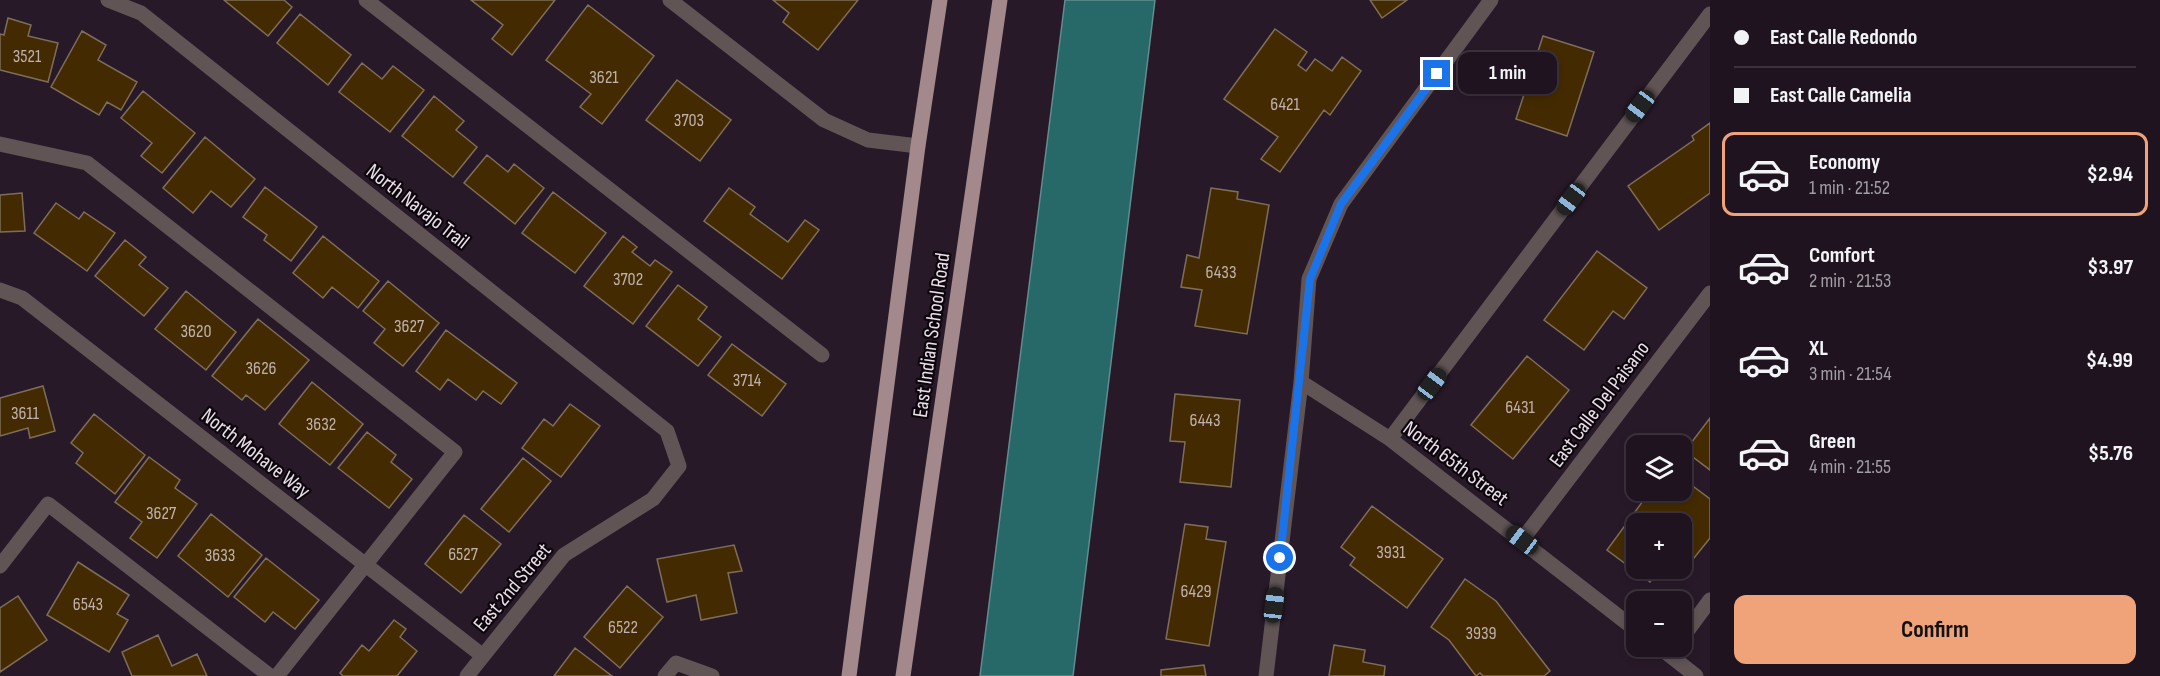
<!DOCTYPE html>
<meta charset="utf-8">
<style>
body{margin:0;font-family:"Sofia Sans Condensed",sans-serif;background:#2b202c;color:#f1f3f6;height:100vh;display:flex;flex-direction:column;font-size:22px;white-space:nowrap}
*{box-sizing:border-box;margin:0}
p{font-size:20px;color:#a19ea4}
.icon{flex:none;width:33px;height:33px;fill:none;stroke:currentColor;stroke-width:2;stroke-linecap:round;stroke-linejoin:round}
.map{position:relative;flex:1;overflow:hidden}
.details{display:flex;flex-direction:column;background:#1e131f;width:450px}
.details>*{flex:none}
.guide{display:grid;align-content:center;height:132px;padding:0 24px;background:#1e131f}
.buttons{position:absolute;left:1626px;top:435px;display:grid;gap:12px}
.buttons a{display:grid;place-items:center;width:66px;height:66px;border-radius:12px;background:#1e131f;box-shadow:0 3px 9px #0003,0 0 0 2px #3c323d;font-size:30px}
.end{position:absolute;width:27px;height:27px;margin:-14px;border:8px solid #1a73e8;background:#fff;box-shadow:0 0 0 3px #fff}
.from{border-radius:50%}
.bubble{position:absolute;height:42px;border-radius:12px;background:#1e131f;box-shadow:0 3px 9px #0003,0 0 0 2px #3c323d;font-size:20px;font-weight:700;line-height:42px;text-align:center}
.car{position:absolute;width:18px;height:36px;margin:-18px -9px;border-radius:8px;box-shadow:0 0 4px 2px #0007;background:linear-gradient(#222 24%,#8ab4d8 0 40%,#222 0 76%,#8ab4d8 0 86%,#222 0)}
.guide b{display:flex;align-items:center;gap:21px;height:57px;font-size:22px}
.guide b+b{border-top:2px solid #3c323d}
.guide i{width:15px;height:15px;background:#f1f3f6}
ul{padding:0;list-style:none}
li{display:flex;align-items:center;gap:18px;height:84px;margin:0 12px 9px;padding:0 12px;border:3px solid transparent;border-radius:12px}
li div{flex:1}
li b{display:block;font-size:22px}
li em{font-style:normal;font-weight:700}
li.current{border-color:#f0a279}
li>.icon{width:54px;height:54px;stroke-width:1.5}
.cta{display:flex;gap:12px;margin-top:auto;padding:12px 24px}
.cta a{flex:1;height:69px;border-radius:12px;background:#f0a279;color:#111;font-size:24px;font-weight:700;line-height:69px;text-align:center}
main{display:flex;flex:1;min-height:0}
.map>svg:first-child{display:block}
.water{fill:#276868;stroke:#628c8f;stroke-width:1.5}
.building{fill:#432a00;stroke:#7e6e59;stroke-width:1.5}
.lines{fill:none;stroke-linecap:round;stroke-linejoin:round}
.minor{stroke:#615455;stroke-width:15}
.major{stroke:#a3898b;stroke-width:15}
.route{stroke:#1a73e8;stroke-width:8}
.labels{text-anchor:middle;stroke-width:4.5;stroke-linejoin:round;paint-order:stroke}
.number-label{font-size:18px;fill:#c0b2b0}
.street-label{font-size:21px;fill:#eadfea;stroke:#0d070d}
</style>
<main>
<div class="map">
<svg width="1710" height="676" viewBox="0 0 1710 676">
<rect width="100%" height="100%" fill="#281929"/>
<path class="water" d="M1065 0H1155L1073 676H980Z"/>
<path class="building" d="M224 0H284L292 7 268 36Z
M471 0H555L512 55 492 39 503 25Z
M773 0H858L818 50 783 22 789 13Z
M1370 0H1407L1382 18Z
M588 5 654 56 602 124 580 107 591 94 546 60Z
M300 14 351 55 328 85 277 43Z
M8 18 31 25 28 36 58 43 48 82 0 70V34L4 35Z
M1275 29 1307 52 1298 65 1306 71 1315 59 1332 71 1342 57 1361 71 1330 115 1324 110 1280 172 1261 159 1278 137 1224 99Z
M82 31 106 45 98 60 137 82 121 110 107 102 99 115 51 87Z
M1543 36 1594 52 1567 136 1516 119Z
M362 63 382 79 393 66 424 90 390 132 339 92Z
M677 80 731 120 700 161 646 120Z
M143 91 195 133 162 173 141 156 152 143 121 118Z
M434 96 464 121 456 130 477 147 453 177 402 136Z
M1710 123V193L1659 230 1628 186 1694 140 1692 136Z
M205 137 255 179 231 207 211 191 193 213 163 188Z
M487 155 508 172 514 164 544 188 515 224 464 183Z
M265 187 317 227 291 261 264 240 267 235 243 217Z
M729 188 755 207 750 214 788 242 805 220 819 230 782 279 704 221Z
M1211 188 1238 192 1237 199 1269 205 1247 334 1195 326 1202 290 1181 287 1187 255 1199 258Z
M553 192 606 233 575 273 522 233Z
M22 193 25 231 0 232V195Z
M56 203 79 219 84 212 115 233 87 271 34 233Z
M323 236 379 281 358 308 332 287 323 298 293 273Z
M623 236 637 247 632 252 650 266 655 260 672 272 633 324 584 286Z
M125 240 146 257 139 265 168 288 144 316 95 276Z
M1597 251 1647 288 1624 319 1613 311 1584 350 1544 320Z
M388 281 439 323 403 366 374 343 385 329 363 311Z
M678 285 707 307 698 319 721 337 698 366 646 326Z
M186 291 236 332 206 370 155 329Z
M258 319 309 360 265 410 246 395 242 400 212 376Z
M446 330 517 383 501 404 483 391 476 400 448 379 440 390 416 371Z
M732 344 786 384 762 416 708 375Z
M1527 356 1569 390 1513 459 1471 425Z
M312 382 363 424 330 465 279 424Z
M43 386 55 431 30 438 28 428 0 436V398Z
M1175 394 1240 400 1231 487 1180 482 1185 442 1170 441Z
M570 404 600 426 561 477 522 448 544 419 553 426Z
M94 414 145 455 115 494 76 463 83 453 71 443Z
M1710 418V470L1685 451Z
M367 432 396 455 391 462 412 479 389 508 338 468Z
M149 457 180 480 175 488 197 504 157 558 130 538 142 522 115 502Z
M523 458 551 481 509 532 481 509Z
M1682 478 1710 499V538L1690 563 1682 556V524H1636V568H1661L1650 582 1607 550 1651 490H1682Z
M1372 506 1443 559 1407 608 1350 565 1355 558 1341 547Z
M211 514 262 555 228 597 178 556Z
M464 515 501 544 461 593 425 564Z
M1185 524 1208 527 1206 539 1226 542 1209 646 1166 639Z
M734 545 742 571 728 573 737 613 701 620 696 595 667 602 657 559Z
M266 558 319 600 295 629 273 612 265 622 234 597Z
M78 562 129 595 117 614 128 620 109 652 47 615Z
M1465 579 1496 601 1550 671 1544 676H1483L1480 673 1476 676 1449 640 1431 627Z
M627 586 663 617 620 668 584 637Z
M18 596 47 640 0 672V608Z
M394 620 406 629 400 637 417 651 397 676H343L340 673 362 645 369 651Z
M158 635 172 666 197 654 207 676H132L122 652Z
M1334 645 1365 650 1363 662 1385 666 1384 676H1329Z
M575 648 612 676H554Z
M1204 665 1206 676H1161V670Z"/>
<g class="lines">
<path class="minor" d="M108 0 141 13 667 431 679 466 653 499 564 555 467 676
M366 0 822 355
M670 0 824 120 868 140 918 146
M0 144 87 163 455 452 277 676
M0 290 22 298 483 656
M1301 382 1390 439 1636 630
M1390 439 1710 14
M1522 540 1710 293
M0 566 48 504 270 676
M1682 638 1710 600
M1658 646 1696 676
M665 676 676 663 712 676
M1266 676 1301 382 1309 279 1341 204 1491 0"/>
<path class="major" d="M849 676 918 146 940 0
M903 676 1000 0"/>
</g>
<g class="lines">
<path class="route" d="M1280 558 1310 279 1341 204 1437 74"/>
</g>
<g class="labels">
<g class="number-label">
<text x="27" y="62">3521</text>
<text x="604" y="83">3621</text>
<text x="1285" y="110">6421</text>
<text x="689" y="126">3703</text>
<text x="1221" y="278">6433</text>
<text x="628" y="285">3702</text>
<text x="409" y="332">3627</text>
<text x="196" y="337">3620</text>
<text x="261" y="374">3626</text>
<text x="747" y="386">3714</text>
<text x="1520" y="413">6431</text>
<text x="25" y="419">3611</text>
<text x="1205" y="426">6443</text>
<text x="321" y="430">3632</text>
<text x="161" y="519">3627</text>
<text x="1391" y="558">3931</text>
<text x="463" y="560">6527</text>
<text x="220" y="561">3633</text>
<text x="1196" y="597">6429</text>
<text x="88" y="610">6543</text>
<text x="623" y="633">6522</text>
<text x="1481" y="639">3939</text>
</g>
<g class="street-label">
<text transform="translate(418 206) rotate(38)" y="7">North Navajo Trail</text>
<text transform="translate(931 335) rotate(-82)" y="7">East Indian School Road</text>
<text transform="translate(1599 404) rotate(-53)" y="7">East Calle Del Paisano</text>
<text transform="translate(256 453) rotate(38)" y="7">North Mohave Way</text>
<text transform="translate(1456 463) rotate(37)" y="7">North 65th Street</text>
<text transform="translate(512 587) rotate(-50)" y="7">East 2nd Street</text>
</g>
</g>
</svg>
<div class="buttons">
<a><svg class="icon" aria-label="layers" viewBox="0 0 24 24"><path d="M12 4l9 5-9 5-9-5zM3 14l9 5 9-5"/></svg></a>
<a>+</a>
<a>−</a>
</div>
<i class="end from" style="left:1280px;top:558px"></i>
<i class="end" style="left:1437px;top:74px"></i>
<div class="bubble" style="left:1458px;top:52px;width:99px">1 min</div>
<i class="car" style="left:1640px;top:106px;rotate:217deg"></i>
<i class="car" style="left:1571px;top:199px;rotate:217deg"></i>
<i class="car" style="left:1432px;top:384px;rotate:37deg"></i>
<i class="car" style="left:1522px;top:540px;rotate:307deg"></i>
<i class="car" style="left:1274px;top:605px;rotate:7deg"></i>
</div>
<section class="details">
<div class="guide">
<b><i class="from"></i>East Calle Redondo</b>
<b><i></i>East Calle Camelia</b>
</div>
<ul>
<li class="current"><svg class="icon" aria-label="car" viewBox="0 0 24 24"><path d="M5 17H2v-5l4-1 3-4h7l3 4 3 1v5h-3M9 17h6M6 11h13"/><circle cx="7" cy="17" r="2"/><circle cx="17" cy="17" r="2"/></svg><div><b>Economy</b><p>1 min · 21:52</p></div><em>$2.94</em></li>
<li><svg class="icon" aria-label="car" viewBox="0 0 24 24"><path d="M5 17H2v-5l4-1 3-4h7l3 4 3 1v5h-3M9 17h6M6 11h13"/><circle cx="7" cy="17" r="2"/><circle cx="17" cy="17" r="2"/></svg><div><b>Comfort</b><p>2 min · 21:53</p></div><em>$3.97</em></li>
<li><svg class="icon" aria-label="car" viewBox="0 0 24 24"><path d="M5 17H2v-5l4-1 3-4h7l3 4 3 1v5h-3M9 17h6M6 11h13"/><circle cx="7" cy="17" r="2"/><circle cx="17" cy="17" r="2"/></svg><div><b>XL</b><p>3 min · 21:54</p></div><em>$4.99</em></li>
<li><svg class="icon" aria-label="car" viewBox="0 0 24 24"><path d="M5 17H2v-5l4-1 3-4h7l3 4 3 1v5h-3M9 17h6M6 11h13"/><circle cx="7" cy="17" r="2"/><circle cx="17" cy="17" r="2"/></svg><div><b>Green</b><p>4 min · 21:55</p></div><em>$5.76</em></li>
</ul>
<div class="cta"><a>Confirm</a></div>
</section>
</main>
